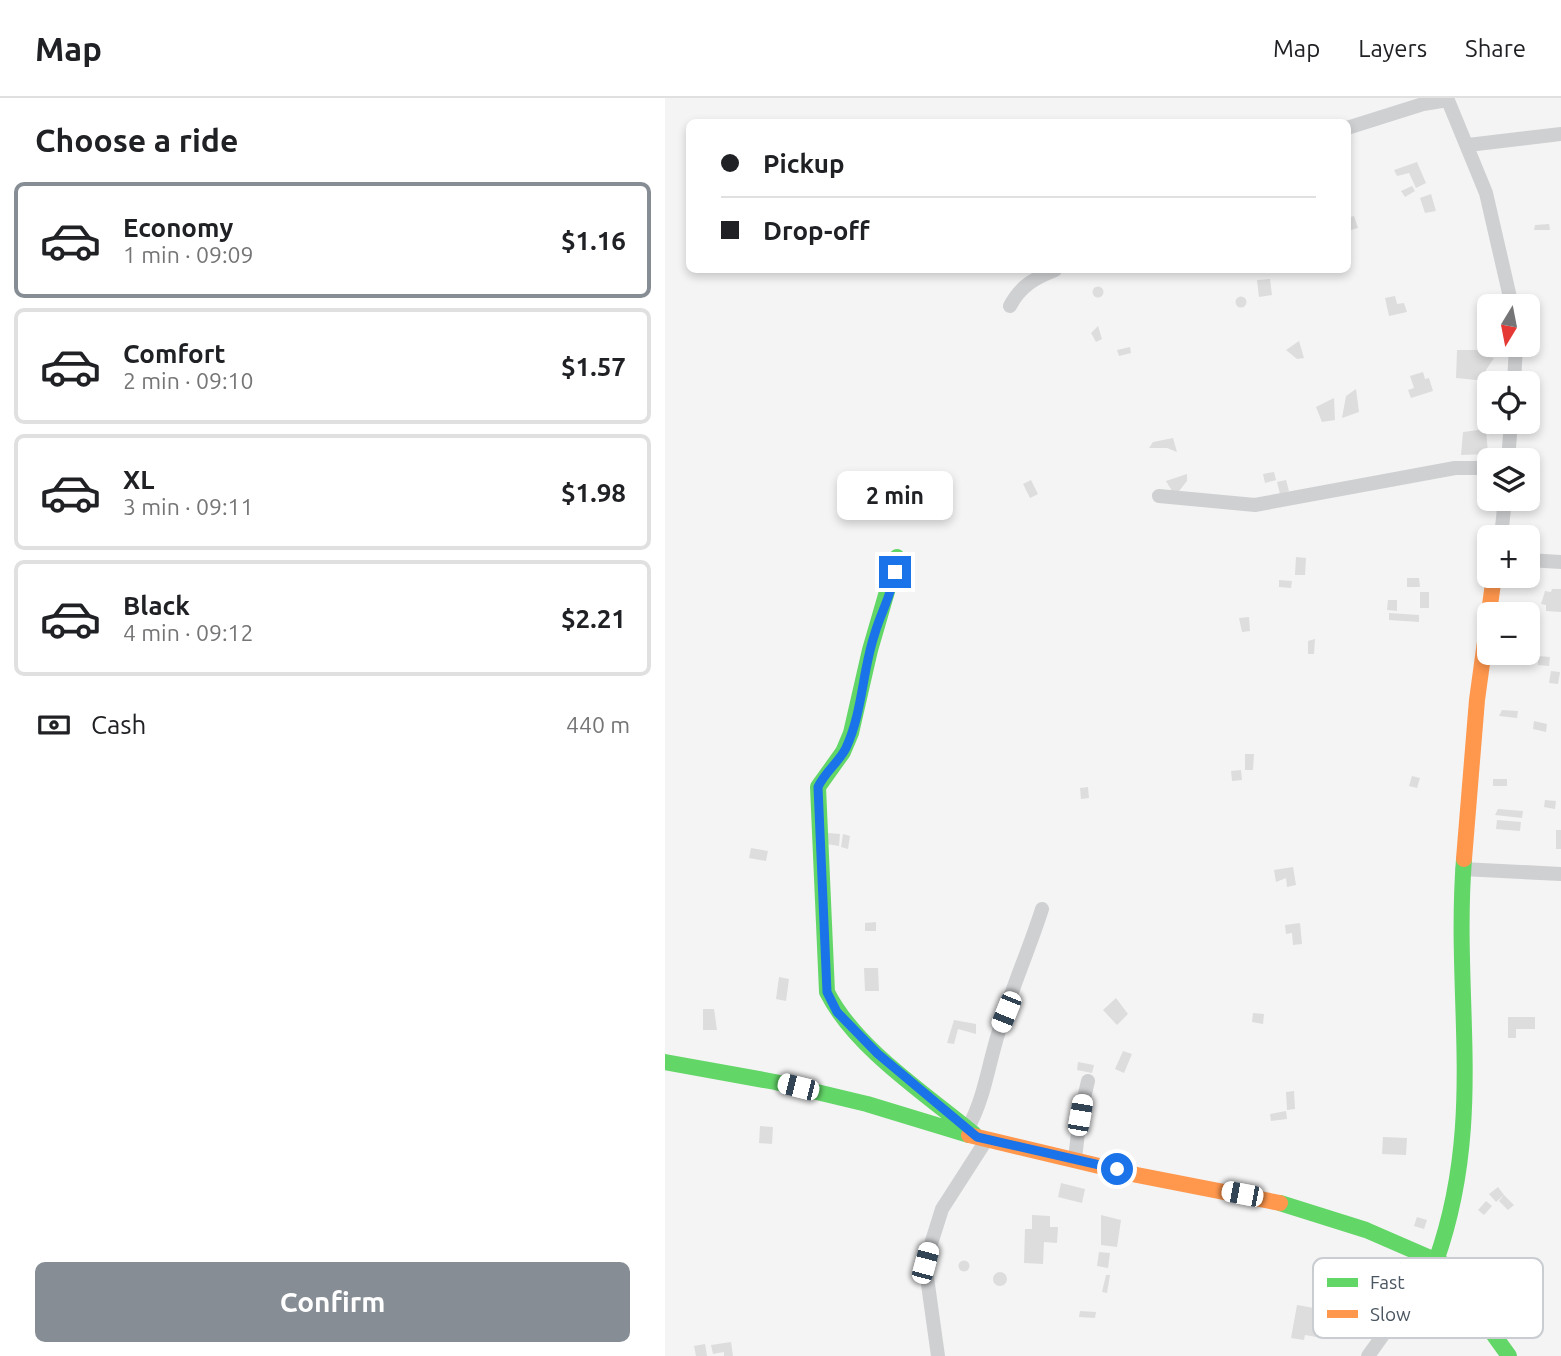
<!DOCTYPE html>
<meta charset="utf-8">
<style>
body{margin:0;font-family:Ubuntu,sans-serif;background:#f2f2f2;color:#202124;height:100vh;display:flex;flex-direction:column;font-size:26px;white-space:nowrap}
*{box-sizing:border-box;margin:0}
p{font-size:23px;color:#757577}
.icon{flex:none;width:38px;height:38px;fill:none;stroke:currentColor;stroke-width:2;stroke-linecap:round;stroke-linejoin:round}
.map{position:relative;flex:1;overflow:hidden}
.side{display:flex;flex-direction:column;background:#fff;width:665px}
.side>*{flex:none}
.hud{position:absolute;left:21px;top:21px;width:665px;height:154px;border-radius:10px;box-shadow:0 4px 10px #0003;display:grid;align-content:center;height:154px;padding:0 35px;background:#fff}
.needle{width:46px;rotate:190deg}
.controls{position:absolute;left:812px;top:196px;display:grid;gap:14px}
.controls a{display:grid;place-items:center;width:63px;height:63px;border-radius:10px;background:#fff;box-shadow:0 4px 10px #0003;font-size:35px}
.end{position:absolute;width:32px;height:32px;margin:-16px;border:9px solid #1a73e8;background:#fff;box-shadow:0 0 0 4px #fff}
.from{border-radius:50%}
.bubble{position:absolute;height:49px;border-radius:10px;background:#fff;box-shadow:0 4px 10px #0003;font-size:23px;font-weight:700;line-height:49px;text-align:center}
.car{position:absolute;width:21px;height:42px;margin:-21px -10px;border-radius:9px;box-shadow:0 0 5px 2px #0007;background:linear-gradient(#fff 24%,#345 0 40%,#fff 0 76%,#345 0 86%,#fff 0)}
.hud b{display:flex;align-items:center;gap:24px;height:66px;font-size:26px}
.hud b+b{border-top:2px solid #e0e0e0}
.hud i{width:18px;height:18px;background:#202124}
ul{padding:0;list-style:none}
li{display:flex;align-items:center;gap:21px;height:116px;margin:0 14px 10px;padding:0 21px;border:4px solid #e0e0e0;border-radius:10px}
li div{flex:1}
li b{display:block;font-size:26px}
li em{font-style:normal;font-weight:700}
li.on{border-color:#868d94}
li>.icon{width:63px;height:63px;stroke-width:1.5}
h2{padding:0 35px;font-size:32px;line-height:84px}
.pay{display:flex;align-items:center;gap:18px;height:77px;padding:0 35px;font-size:26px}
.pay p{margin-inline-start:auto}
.cta{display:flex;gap:14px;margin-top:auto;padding:14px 35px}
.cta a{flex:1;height:80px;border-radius:10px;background:#868d94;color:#fff;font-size:28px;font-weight:700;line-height:80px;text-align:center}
header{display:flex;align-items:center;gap:42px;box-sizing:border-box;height:98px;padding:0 35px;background:#fff;border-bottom:2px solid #e0e0e0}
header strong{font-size:33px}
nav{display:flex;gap:38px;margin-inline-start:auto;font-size:24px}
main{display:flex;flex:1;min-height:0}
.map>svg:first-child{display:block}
.building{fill:#ddddde}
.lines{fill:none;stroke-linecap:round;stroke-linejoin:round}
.street{stroke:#ced0d2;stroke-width:14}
.fast{stroke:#63d668;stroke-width:16}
.slow{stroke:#ff974d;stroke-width:16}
.route{stroke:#1a73e8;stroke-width:9}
.key{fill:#fff;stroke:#c9ccd0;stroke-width:2}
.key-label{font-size:19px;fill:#4a5661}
</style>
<header>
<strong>Map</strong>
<nav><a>Map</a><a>Layers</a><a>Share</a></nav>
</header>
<main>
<section class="side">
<h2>Choose a ride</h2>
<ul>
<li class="on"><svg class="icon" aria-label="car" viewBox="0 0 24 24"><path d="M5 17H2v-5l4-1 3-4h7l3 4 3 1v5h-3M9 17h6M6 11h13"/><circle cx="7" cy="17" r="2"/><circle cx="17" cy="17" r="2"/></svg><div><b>Economy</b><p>1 min · 09:09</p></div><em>$1.16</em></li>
<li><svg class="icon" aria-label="car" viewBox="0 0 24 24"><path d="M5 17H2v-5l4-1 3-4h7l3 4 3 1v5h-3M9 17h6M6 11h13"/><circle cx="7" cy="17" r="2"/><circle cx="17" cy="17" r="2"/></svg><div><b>Comfort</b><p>2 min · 09:10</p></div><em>$1.57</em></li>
<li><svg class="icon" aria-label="car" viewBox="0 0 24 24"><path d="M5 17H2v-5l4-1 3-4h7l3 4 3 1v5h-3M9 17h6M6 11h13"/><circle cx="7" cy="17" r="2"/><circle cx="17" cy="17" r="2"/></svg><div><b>XL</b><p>3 min · 09:11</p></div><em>$1.98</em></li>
<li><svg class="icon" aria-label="car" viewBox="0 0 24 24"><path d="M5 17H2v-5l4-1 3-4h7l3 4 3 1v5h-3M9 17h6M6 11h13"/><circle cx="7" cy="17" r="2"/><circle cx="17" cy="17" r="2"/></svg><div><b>Black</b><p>4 min · 09:12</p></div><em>$2.21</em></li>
</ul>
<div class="pay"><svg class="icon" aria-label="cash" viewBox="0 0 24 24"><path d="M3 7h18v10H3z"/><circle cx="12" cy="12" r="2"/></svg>Cash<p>440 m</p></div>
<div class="cta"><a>Confirm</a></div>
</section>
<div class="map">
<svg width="896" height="1258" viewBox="0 0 896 1258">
<rect width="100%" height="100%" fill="#f4f4f4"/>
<path class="building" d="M752 64 761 85 751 90 744 75 732 78 729 72Z
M747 88 750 93 740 99 736 93Z
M766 96 771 113 760 115 755 100Z
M689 118 693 130 682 133V120Z
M884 126 885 132H869L870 127Z
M605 181 607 197 594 199 592 182Z
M427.5 194a5.5 5.5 0 1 1 11 0a5.5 5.5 0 1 1-11 0Z
M730 198 732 206 739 205 742 214 724 218 720 200Z
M570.5 204a5.5 5.5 0 1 1 11 0a5.5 5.5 0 1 1-11 0Z
M433 228 437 241 431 244 426 235Z
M634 243 639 260 632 261 621 252Z
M465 249 466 255 454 258 452 252Z
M792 252H813L818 258 829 260 821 272V283L791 280Z
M758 274 760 281 764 280 768 293 746 300 743 292 749 290 745 278Z
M691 291 694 314 677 320 681 298Z
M669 300 670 322 657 324 651 309Z
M821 331 823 356 796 357 798 334Z
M508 340 512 354 502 350H484L488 344Z
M609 374 611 382 600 385 598 376Z
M522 376V383L510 398 501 383Z
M366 382 373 396 365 400 358 386Z
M621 382 624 393 615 396 612 384Z
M631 459 641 460 640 477H630Z
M742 480H754L755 489H742Z
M614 482 627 483 626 490 614 489Z
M887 491H896V514L881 513V507L876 506 880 493 886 494Z
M755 494H764V510H755Z
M723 502H732V513L722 512Z
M724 515 754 517V524L724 522Z
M584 519 585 533 577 534 574 520Z
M650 541 649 556H643V543Z
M873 558 885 559 884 568 873 567Z
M886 573 895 574 893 586 884 585Z
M837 612 853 613 852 620 834 618Z
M869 623 882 626 881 634 868 631Z
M580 656H589L588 672H580Z
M576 672 577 682 567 683 566 673Z
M747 678 755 680 752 690 744 688Z
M828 681H842V688H828Z
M423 689 424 700 416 701 415 690Z
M880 702 891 703 890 711 879 709Z
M833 711 858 713 857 720 830 717Z
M832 722 856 724 855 733 831 731Z
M891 732H896V751H891Z
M163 735 175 736 174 748 162 746Z
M178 736 185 738 183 751 176 749Z
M86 750 103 753 101 763 84 760Z
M628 769 631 787 622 789 621 780 611 784 609 772Z
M211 824V833H200V825Z
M635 825 637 846 628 847 627 835 621 836 620 827Z
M199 870H213L214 893H200Z
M114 879 124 881 121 903 111 901Z
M451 900 463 916 452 927 438 912Z
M38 911H49L52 932H38Z
M588 915 599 916 598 926 587 924Z
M843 919H870V931H851V940H843Z
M289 922 311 926V936L293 931 289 946 282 945Z
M458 953 467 956 459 975 450 971Z
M413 964 429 967 427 975 412 972Z
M629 993 630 1011 622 1012 621 994Z
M621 1013 622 1021 606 1023 605 1016Z
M95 1028 108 1029 107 1046 94 1045Z
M718 1039 742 1040 741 1057 717 1056Z
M396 1085 420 1091 417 1105 393 1099Z
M833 1089 839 1097 831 1104 824 1096Z
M839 1097 849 1107 843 1112 834 1103Z
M821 1103 827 1108 819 1117 813 1112Z
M367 1117 385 1118V1129H393L392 1145 379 1144 378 1166 359 1165 360 1131H367Z
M436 1117 456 1122 452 1149 436 1147Z
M752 1119 762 1122 759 1131 749 1128Z
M434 1154 445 1155 443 1170 432 1168Z
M293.5 1168a5.5 5.5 0 1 1 11 0a5.5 5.5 0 1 1-11 0Z
M328 1181a7 7 0 1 1 14 0a7 7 0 1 1-14 0Z
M441 1177H445L442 1195 437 1194Z
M632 1207 649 1210 647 1219 666 1223 663 1241 640 1237 639 1242 626 1240Z
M415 1213 431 1214 430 1220 414 1219Z
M66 1244 68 1258H59V1254L48 1256 46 1247Z
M40 1246 42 1258H31L29 1248Z"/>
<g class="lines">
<path class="street" d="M782 0 821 95 847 208
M682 30 758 6 783 2
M803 47 896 36
M345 208C355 188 370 180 390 172
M849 285 851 247
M843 362 846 324
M494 398 590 407 790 370H824
M836 439 840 401
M863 462 896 464
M797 771 896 776
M303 1030C320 999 323 967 334 933 346 892 364 852 377 811
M410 1061 415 1017 423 983
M273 1258 260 1165 277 1111 322 1041
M703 1258 746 1198 777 1165"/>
<path class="fast" d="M232 459 205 552 186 635 178 654 153 689 162 894C190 950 261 996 309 1036
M0 964 110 984 202 1006 304 1037
M615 1105 701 1132 777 1165 844 1258
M771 1163C821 1022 788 903 799 761"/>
<path class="slow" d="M799 761 812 602 829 478
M304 1037 472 1077 615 1105"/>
</g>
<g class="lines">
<path class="route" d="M230 474C227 496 216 514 210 535 197 573 198 613 181 650 174 664 160 674 153 689L162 894 172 914 213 956 312 1039 452 1071"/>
</g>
<rect x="648" y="1160" width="230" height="80" rx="10" class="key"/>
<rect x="662" y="1180" width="31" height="9" fill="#63d668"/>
<rect x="662" y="1212" width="31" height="8" fill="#ff974d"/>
<g class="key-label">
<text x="705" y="1191">Fast</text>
<text x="705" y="1223">Slow</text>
</g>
</svg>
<div class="controls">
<a><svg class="needle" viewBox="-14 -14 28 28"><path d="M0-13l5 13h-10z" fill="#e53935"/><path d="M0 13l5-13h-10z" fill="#757577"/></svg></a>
<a><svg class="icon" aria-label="locate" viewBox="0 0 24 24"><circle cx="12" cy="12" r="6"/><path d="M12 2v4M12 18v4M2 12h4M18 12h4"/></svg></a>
<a><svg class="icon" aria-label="layers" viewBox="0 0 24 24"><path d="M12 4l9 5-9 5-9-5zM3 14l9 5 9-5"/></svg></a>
<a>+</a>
<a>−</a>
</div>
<i class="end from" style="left:452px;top:1071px"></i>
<i class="end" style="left:230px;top:474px"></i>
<div class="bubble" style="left:172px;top:373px;width:116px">2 min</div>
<i class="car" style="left:341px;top:914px;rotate:202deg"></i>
<i class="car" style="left:133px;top:989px;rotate:284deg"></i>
<i class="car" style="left:415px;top:1017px;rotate:10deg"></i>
<i class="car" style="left:577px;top:1096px;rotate:281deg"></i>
<i class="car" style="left:260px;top:1165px;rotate:15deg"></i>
<div class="hud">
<b><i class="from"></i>Pickup</b>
<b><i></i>Drop-off</b>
</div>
</div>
</main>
